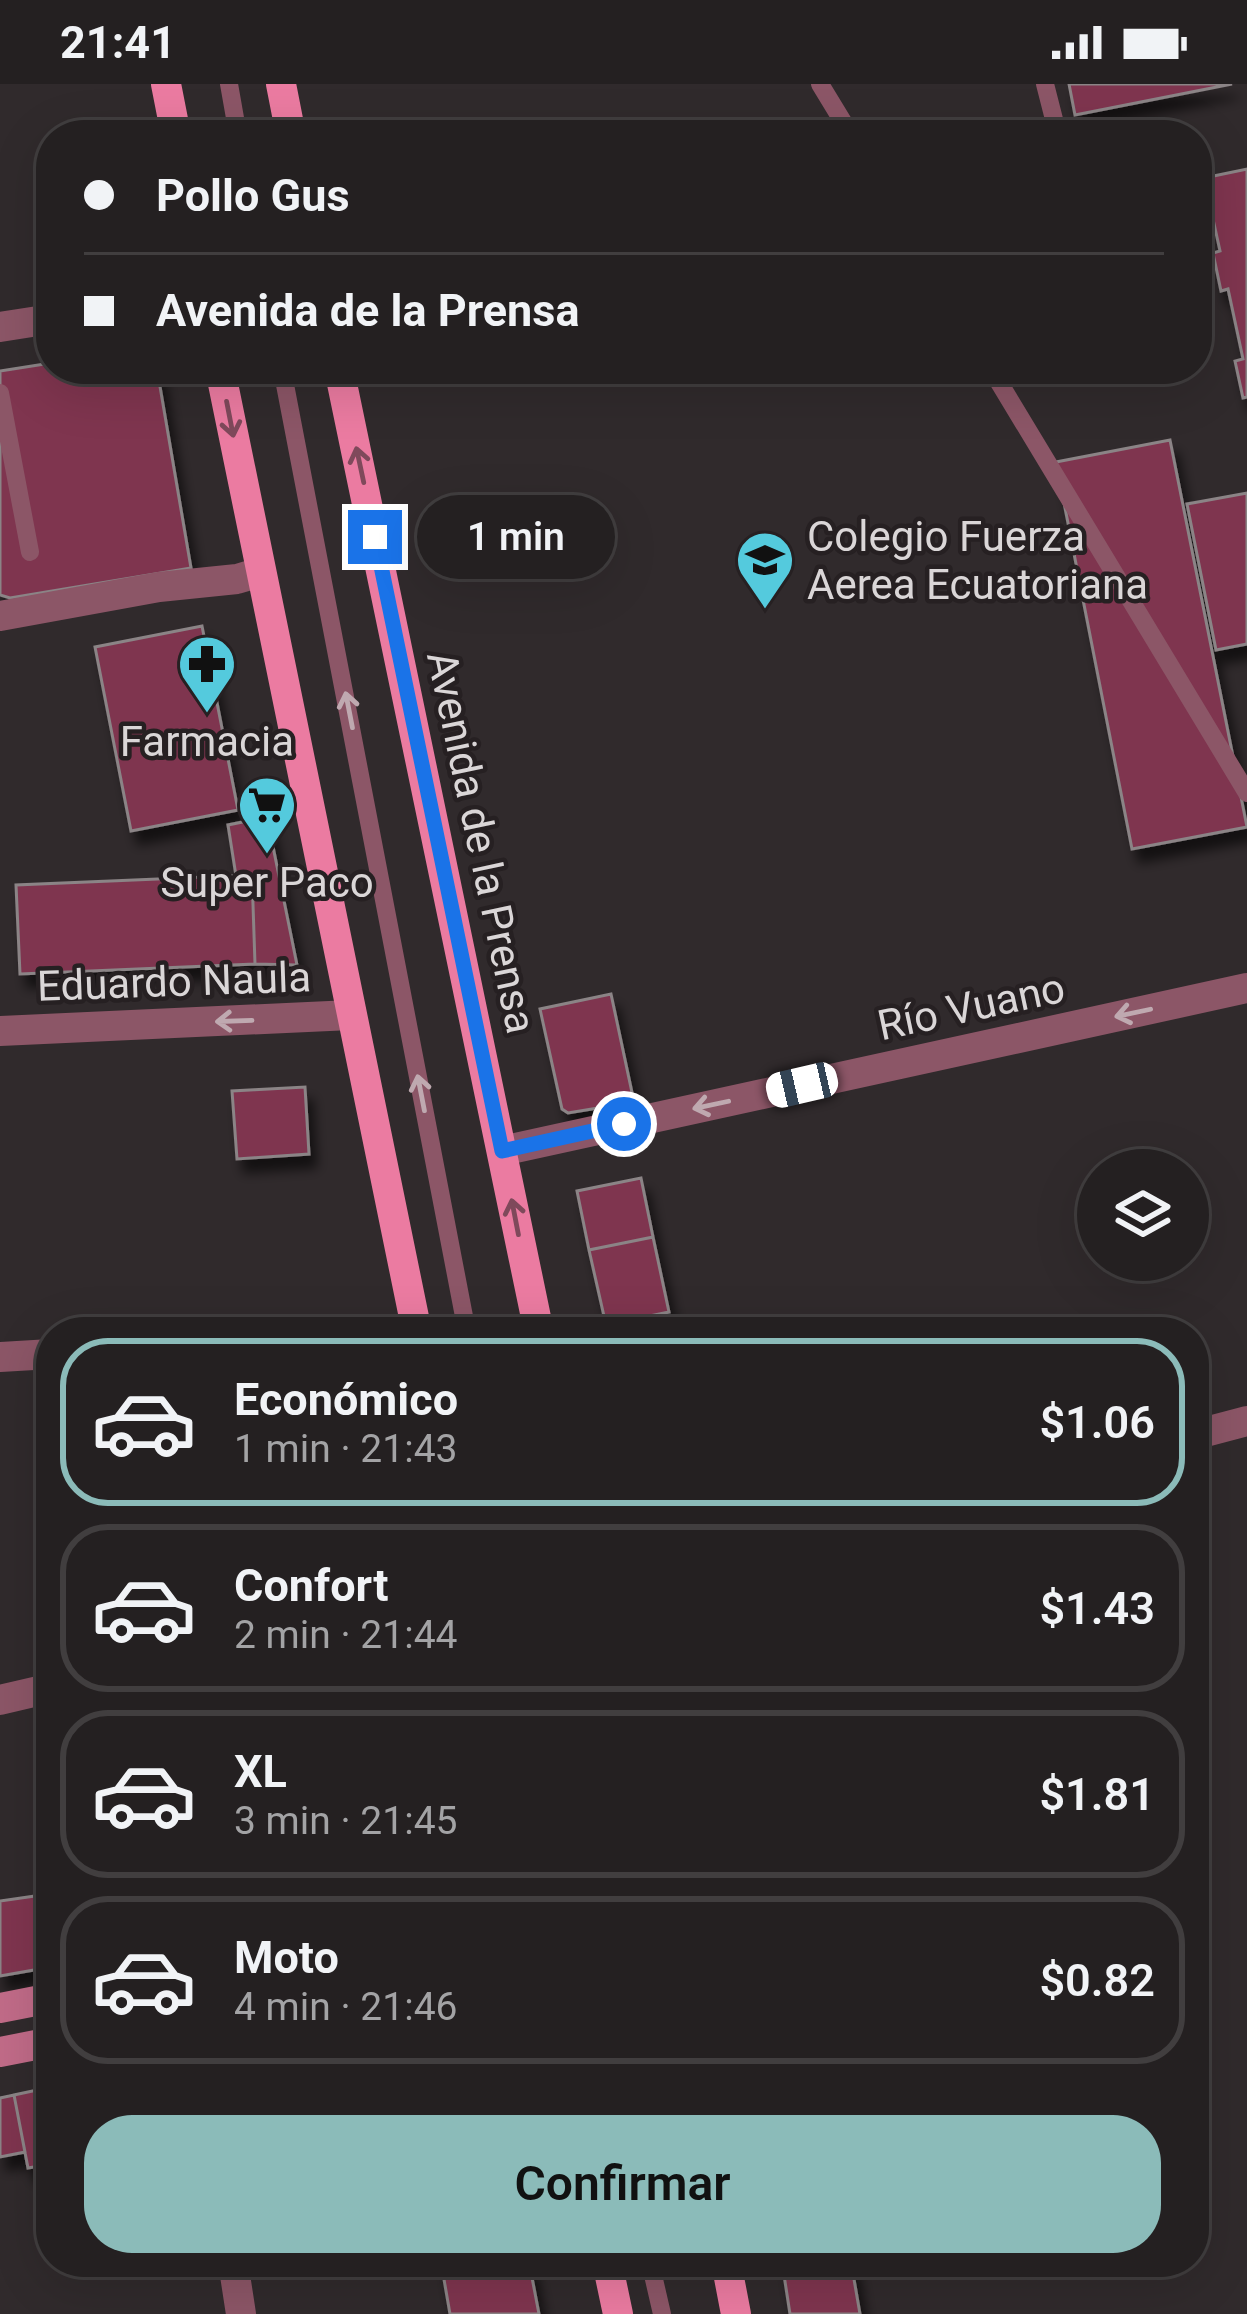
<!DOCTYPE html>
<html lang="es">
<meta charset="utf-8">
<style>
body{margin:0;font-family:Roboto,sans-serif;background:#302d2e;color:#f1f3f6;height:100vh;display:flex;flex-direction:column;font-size:45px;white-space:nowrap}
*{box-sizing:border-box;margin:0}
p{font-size:39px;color:#a3a3a5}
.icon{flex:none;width:66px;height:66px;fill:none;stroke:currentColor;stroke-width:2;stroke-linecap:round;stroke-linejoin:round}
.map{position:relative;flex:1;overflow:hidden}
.sheet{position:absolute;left:36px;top:1233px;width:1173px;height:960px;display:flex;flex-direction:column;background:#242021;border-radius:48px;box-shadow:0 12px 48px #0002,0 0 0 3px #413e3f}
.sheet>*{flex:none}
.banner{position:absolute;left:36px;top:36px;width:1176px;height:264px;border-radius:48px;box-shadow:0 12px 48px #0002,0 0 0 3px #413e3f;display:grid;align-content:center;height:264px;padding:0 48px;background:#242021}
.controls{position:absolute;left:1077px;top:1065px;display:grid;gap:24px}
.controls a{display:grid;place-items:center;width:132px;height:132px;border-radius:50%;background:#242021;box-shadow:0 12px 48px #0002,0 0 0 3px #413e3f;font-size:60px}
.end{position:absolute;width:54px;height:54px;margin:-27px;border:15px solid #1a73e8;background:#fff;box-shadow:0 0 0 6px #fff}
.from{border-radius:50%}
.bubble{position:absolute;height:84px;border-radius:42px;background:#242021;box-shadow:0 12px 48px #0002,0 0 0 3px #413e3f;font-size:39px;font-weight:600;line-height:84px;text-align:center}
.car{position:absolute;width:36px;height:72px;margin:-36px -18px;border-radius:15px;box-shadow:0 0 9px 3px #0007;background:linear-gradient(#fff 24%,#345 0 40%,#fff 0 76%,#345 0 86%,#fff 0)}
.banner b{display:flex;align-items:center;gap:42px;height:114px;font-size:45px}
.banner b+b{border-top:3px solid #413e3f}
.banner i{width:30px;height:30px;background:#f1f3f6}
ul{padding:21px 0 0;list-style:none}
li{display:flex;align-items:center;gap:36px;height:168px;margin:0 24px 18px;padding:0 24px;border:6px solid #413e3f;border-radius:48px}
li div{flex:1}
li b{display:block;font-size:45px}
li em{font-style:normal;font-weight:600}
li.selected{border-color:#8bbbb9}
li>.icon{width:108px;height:108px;stroke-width:1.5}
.cta{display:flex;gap:24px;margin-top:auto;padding:24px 48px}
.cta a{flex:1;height:138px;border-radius:48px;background:#8bbbb9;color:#111;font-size:48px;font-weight:600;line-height:138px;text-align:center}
.status{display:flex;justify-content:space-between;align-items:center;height:84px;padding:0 60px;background:#242021;direction:ltr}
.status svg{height:33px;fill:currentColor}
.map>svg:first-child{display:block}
.building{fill:#7f3550;stroke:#8b8486;stroke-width:3;filter:url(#shadow)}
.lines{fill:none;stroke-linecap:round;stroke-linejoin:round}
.lane{stroke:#8c5667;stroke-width:18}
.street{stroke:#8c5667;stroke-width:30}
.secondary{stroke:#c16b88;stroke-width:30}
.primary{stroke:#eb7ba1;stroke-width:30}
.oneway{stroke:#7f495b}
.oneway2{stroke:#bfa9b0}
.route{stroke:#1a73e8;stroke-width:15}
.labels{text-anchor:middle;stroke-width:9;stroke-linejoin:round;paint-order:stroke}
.poi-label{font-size:42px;fill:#dad6d7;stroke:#262022}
.street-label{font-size:42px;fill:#dad6d7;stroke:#262022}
</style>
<div class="status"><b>21:41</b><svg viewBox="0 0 49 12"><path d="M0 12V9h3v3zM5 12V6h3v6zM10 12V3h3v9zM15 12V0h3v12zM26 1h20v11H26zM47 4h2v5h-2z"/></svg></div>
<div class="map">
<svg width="1247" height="2230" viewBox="0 0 1247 2230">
<defs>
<filter id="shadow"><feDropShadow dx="7" dy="13" stdDeviation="6" flood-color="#0009"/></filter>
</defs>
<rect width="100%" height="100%" fill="#302a2c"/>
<path class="building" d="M1069 0H1232L1075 31Z
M1247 85V313L1243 314 1235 277 1243 275 1228 205 1221 207 1213 169 1220 167 1204 94Z
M51 279V285H157L191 484 10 514 0 511V287Z
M1170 356 1247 743 1132 765 1056 378Z
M1247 409V560L1216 566 1187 420Z
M202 542 238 726 131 747 95 563Z
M267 733 297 881 255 880 252 791 236 792 228 741Z
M252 791 255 880 20 890 16 801Z
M611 910 634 1018 568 1029 562 1025 540 925Z
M305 1003 309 1070 237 1075 232 1007Z
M641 1094 653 1153 589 1166 577 1107Z
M653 1153 669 1228 606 1241 589 1166Z
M42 1811 51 1883 0 1892V1817Z
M51 2003V2080L28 2084 14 2011Z
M14 2011 25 2068 0 2073V2014Z
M441 2178H529L539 2230H450Z
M782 2178H851L860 2230H790Z"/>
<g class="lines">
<path class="lane" d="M229 0 238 51
M820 0 851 51
M1045 0 1058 51
M282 285 467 1248
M991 285 1247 709
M0 309 30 468
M1194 1888 1201 1887
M650 2178 662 2230"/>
<path class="street" d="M0 243 51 235
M0 532 159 503 237 495 260 488
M0 947 351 931
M502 1067 1247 904
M0 1273 51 1270
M1194 1351 1247 1337
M0 1616 51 1604
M233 2178 241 2230"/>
<path class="secondary" d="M0 1924 51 1914
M0 1968 51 1958"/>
<path class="primary" d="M166 0 176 51
M281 0 291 51
M220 285 417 1248
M339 285 539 1248
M607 2178 618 2230
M726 2178 736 2230"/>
</g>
<defs><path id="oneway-shaft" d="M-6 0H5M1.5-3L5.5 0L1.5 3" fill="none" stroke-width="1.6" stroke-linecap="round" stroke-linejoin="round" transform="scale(3)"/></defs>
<g class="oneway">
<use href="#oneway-shaft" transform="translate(230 335) rotate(79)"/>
<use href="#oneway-shaft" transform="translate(360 381) rotate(-102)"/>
<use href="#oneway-shaft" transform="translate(515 1133) rotate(-101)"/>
</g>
<g class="oneway2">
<use href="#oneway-shaft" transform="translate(349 626) rotate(-101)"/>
<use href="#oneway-shaft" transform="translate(1133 929) rotate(168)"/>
<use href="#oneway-shaft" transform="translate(234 937) rotate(178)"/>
<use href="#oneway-shaft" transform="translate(421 1009) rotate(-101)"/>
<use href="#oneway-shaft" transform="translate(711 1021) rotate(168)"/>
</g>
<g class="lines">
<path class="route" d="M375 453 502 1067 624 1040"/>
</g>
<defs>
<g id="school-pin" transform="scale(3)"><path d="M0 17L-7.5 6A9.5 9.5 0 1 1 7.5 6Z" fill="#54cadd" stroke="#262022"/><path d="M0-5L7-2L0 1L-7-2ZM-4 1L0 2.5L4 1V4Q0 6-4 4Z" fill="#111"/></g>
<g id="pharmacy-pin" transform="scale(3)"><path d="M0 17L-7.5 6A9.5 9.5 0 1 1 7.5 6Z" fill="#54cadd" stroke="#262022"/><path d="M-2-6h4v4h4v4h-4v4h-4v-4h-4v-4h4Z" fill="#111"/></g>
<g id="supermarket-pin" transform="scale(3)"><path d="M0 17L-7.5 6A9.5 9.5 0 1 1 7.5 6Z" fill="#54cadd" stroke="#262022"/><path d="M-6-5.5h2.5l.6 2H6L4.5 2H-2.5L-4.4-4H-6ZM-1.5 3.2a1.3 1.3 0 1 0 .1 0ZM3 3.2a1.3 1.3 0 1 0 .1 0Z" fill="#111"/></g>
</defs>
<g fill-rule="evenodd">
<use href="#school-pin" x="765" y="476"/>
<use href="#pharmacy-pin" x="207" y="580"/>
<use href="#supermarket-pin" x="267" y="721"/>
</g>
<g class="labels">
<g class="poi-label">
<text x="807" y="467" text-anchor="start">Colegio Fuerza<tspan x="807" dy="48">Aerea Ecuatoriana</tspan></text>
<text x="207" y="672">Farmacia</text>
<text x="267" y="813">Super Paco</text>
</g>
<g class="street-label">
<text transform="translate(482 758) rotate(78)" y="15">Avenida de la Prensa</text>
<text transform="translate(174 897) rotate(-2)" y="15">Eduardo Naula</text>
<text transform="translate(971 922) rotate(-12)" y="15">Río Vuano</text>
</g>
</g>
</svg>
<div class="controls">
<a><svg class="icon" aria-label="layers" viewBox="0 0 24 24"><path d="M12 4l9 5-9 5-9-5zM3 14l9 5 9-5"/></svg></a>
</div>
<i class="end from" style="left:624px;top:1040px"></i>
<i class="end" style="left:375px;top:453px"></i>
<div class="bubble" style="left:417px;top:411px;width:198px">1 min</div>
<i class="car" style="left:802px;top:1001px;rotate:257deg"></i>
<div class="banner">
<b><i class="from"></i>Pollo Gus</b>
<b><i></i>Avenida de la Prensa</b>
</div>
<section class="sheet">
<ul>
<li class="selected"><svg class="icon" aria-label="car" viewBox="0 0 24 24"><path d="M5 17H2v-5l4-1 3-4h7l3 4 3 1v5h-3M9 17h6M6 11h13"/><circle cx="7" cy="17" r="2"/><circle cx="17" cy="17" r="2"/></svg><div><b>Económico</b><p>1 min · 21:43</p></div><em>$1.06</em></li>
<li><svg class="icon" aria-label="car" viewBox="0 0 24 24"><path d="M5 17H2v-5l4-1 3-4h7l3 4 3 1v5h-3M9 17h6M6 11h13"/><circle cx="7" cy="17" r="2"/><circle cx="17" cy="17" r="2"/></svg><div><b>Confort</b><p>2 min · 21:44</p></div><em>$1.43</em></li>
<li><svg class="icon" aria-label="car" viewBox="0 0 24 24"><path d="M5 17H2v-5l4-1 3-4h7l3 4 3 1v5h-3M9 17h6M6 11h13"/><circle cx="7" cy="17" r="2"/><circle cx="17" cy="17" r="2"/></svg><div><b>XL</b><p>3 min · 21:45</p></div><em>$1.81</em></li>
<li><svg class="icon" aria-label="car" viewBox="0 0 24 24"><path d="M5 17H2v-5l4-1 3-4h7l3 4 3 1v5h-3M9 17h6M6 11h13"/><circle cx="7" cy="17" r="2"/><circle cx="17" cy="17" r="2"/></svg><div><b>Moto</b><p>4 min · 21:46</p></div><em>$0.82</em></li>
</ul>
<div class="cta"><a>Confirmar</a></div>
</section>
</div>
